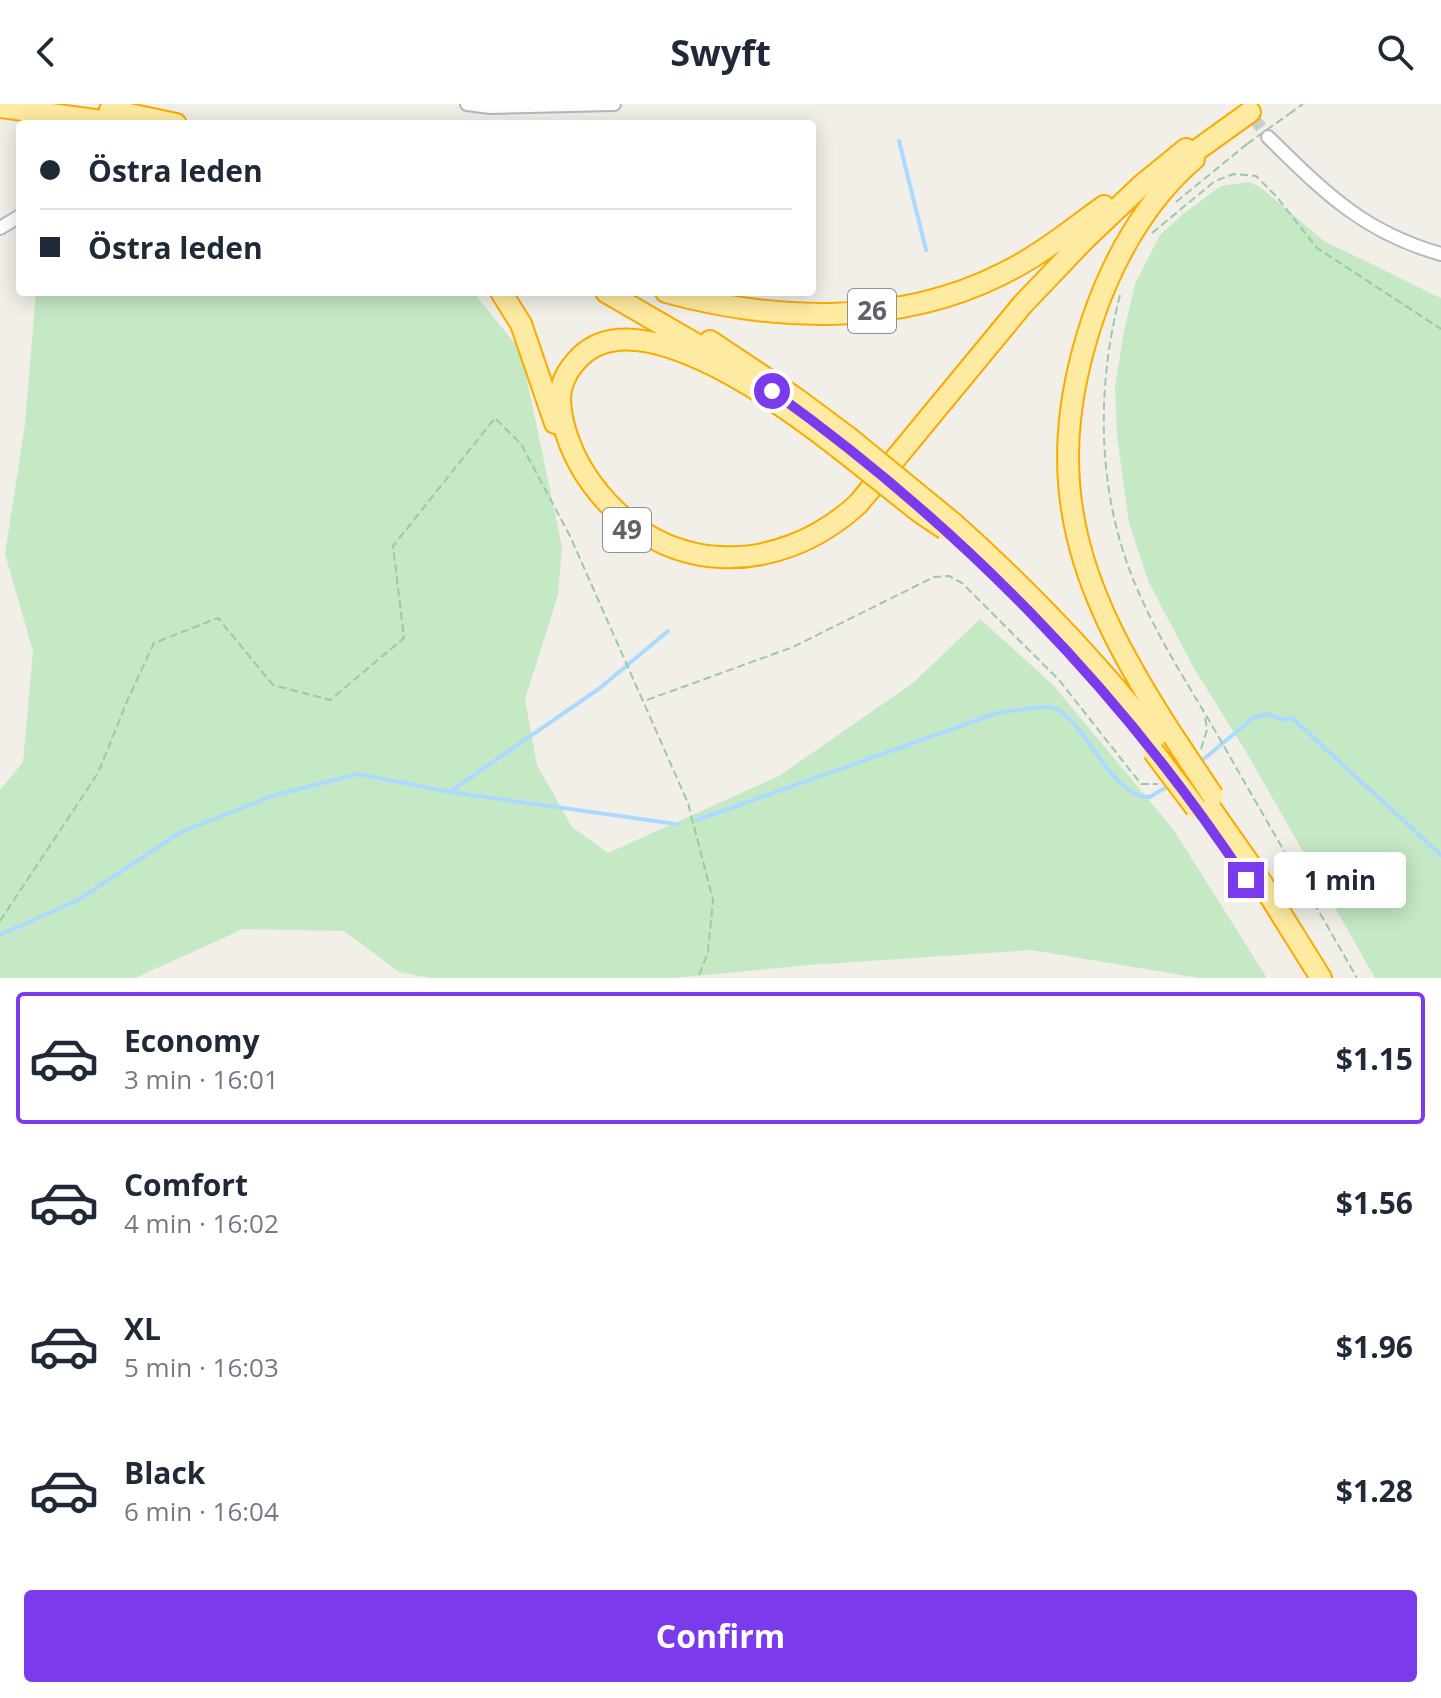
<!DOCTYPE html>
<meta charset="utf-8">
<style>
body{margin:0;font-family:"Open Sans",sans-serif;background:#f2f2f3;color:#1f2937;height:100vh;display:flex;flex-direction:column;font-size:30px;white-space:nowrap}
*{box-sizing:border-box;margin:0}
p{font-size:26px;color:#747a83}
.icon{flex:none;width:44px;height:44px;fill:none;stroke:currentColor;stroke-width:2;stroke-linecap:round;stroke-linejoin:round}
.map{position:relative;height:874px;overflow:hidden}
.side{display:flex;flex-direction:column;background:#fff;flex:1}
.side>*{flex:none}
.banner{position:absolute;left:16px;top:16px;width:800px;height:176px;border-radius:8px;box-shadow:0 4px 20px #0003;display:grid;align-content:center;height:176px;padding:0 24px;background:#fff}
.end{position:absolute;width:36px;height:36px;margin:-18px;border:10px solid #7c3aed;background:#fff;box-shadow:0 0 0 4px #fff}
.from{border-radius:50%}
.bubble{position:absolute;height:56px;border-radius:8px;background:#fff;box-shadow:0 4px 20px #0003;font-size:26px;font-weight:700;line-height:56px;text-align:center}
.banner b{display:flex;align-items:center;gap:28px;height:76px;font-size:30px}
.banner b+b{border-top:2px solid #e0e1e3}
.banner i{width:20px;height:20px;background:#1f2937}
ul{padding:14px 0 0;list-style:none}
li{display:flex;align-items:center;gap:24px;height:132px;margin:0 16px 12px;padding:0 8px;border:4px solid transparent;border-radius:8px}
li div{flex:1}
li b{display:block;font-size:30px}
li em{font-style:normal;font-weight:700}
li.active{border-color:#7c3aed}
li>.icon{width:72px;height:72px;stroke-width:1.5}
.primary-button{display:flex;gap:16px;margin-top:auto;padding:16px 24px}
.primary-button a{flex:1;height:92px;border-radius:8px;background:#7c3aed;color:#fff;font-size:32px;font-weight:700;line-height:92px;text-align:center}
header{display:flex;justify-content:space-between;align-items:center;height:104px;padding:0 24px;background:#fff;font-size:36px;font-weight:700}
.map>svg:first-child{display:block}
.green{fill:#c5e8c5}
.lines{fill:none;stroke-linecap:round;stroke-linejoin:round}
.stream{stroke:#aadaff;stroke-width:4}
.minor-tunnel{stroke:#ccccc8;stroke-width:12;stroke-dasharray:12 6;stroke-linecap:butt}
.minor-casing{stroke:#b5b8bc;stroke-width:16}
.trunk-casing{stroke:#f9ab00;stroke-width:24}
.path{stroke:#9cc7a9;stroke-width:2;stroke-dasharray:8 4;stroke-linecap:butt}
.minor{stroke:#fff;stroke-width:12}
.trunk{stroke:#feeaa1;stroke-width:20}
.trunk-bridge-casing{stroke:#f9ab00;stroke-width:24;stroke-linecap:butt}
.path-bridge{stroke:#9cc7a9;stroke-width:2;stroke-dasharray:8 4;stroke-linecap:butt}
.trunk-bridge{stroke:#feeaa1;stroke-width:20}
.route{stroke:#7c3aed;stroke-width:10}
.labels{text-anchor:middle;stroke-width:8;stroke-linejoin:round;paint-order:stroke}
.shield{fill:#fff;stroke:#8f9295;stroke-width:2}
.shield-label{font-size:26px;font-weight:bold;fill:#5f6368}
</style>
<header><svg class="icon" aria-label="back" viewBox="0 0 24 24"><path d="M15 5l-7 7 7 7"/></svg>Swyft<svg class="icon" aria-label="search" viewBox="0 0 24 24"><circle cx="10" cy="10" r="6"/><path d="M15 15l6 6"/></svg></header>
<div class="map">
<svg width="1441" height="874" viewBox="0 0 1441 874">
<rect width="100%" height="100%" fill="#f1efe8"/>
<path class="green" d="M1248 78 1260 83 1324 137 1441 194V874H1375L1248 651 1195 566 1149 479 1129 419 1117 332 1115 282 1124 227 1135 180 1160 131 1182 111 1221 82Z
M36 188H473L521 247 562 443 558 491 525 595 537 661 572 723 608 749 779 672 913 579 980 515 1053 581 1173 725 1267 874H1199L1031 846 810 861 674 874H430L399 868 344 827 243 825 135 874H0V686L23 658 33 547 5 450 25 320Z"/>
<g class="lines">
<path class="stream" d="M899 37 926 146
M1199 659 1253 614 1267 610 1284 616 1292 614 1441 751
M451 687 600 584 668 527
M697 716 997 609C1010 608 1044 600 1054 604 1087 617 1110 694 1150 693L1170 681
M0 831 78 796 179 729 272 692 358 670 450 688 676 720"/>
<path class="minor-tunnel" d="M1243 0 1268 33"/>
<g class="minor-casing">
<path id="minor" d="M467 0 490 3 614 0
M1268 33C1324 88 1363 128 1441 150
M0 124 20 112"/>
</g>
<g class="trunk-casing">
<path id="trunk" d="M0 3 124 20
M110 6 176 20
M1179 59 1250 8
M501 188 521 220 555 319
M606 188 718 253
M666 188C775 218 899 222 1002 170 1039 152 1071 126 1104 102
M710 237 797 295 848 333
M839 344C789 305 640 193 580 253 568 265 560 279 560 296 561 325 575 357 592 380 660 473 776 475 858 400L1023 200 1085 135 1143 80 1186 45
M953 419C1029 487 1099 560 1162 641
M1173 632C1082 491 1037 384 1092 217 1112 157 1145 97 1194 55
M1206 698 1253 765 1321 874"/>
</g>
<path class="path" d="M1289 10 1303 0
M1176 98 1247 40
M1152 129 1215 77 1234 70 1256 72 1276 92 1317 144 1441 225
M1120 191C1095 289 1097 395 1139 489 1161 540 1193 588 1221 637 1266 716 1312 795 1357 874
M647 596 793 543 934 473 949 472 962 479 1059 576 1141 680H1158
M1201 645 1207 626 1205 612
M0 817 98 669 128 595 154 539 218 514 273 581 330 596 404 534 393 442 495 314 521 340 570 432 688 699 713 796 708 848 698 874"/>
<use href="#minor" class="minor"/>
<use href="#trunk" class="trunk"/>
<g class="trunk-bridge-casing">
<path id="trunk-bridge" d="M848 333 953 419
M839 344 921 409 945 425
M1173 632 1213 692
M1153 647 1196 704"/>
</g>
<path class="path-bridge" d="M1247 40 1289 10"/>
<use href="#trunk-bridge" class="trunk-bridge"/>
</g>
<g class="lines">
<path class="route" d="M772 287C958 420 1120 585 1246 776"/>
</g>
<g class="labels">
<g class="shield">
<rect x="848" y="185" width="48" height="44" rx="6"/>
<rect x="603" y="404" width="48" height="44" rx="6"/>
</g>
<g class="shield-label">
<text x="872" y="216">26</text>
<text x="627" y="435">49</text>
</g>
</g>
</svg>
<i class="end from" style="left:772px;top:287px"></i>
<i class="end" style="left:1246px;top:776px"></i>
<div class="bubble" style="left:1274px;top:748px;width:132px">1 min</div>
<div class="banner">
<b><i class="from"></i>Östra leden</b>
<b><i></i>Östra leden</b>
</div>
</div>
<section class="side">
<ul>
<li class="active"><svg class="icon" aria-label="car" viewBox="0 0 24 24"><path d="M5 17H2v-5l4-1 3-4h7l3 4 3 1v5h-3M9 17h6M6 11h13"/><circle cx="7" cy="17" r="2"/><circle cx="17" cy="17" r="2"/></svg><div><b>Economy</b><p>3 min · 16:01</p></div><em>$1.15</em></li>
<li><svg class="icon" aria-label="car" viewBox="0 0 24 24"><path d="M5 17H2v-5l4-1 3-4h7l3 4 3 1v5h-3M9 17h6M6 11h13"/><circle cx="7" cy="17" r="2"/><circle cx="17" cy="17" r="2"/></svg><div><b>Comfort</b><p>4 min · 16:02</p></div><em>$1.56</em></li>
<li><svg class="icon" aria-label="car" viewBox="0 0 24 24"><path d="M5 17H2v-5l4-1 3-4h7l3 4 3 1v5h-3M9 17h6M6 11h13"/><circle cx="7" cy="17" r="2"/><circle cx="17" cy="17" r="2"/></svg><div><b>XL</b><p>5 min · 16:03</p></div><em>$1.96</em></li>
<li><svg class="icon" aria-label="car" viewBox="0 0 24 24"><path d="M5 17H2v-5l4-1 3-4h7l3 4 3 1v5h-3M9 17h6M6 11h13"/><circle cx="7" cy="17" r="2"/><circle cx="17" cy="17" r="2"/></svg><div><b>Black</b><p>6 min · 16:04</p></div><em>$1.28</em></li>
</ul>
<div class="primary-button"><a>Confirm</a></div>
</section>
